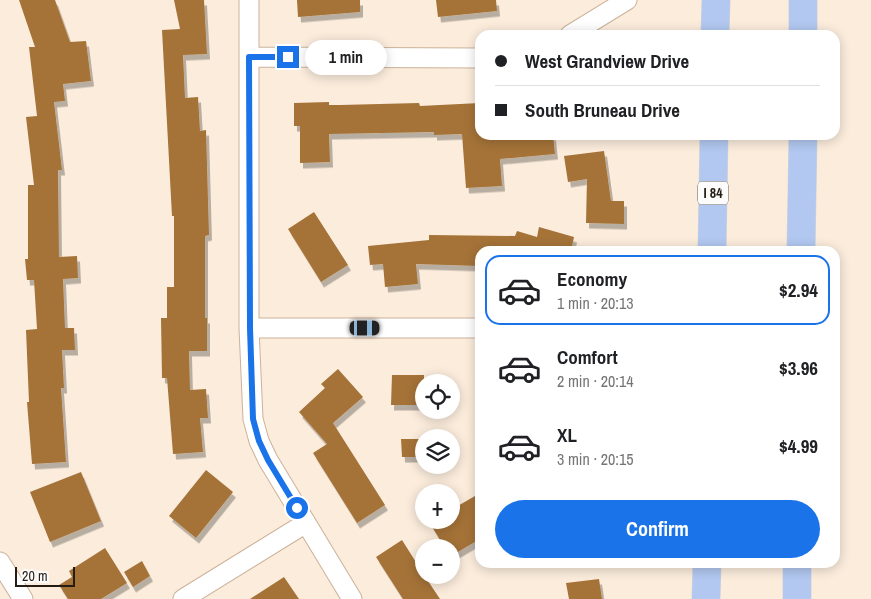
<!DOCTYPE html>
<meta charset="utf-8">
<style>
body{margin:0;font-family:"Archivo Narrow",sans-serif;background:#f2f2f2;color:#202124;height:100vh;display:flex;flex-direction:column;font-size:19px;white-space:nowrap}
*{box-sizing:border-box;margin:0}
p{font-size:16px;color:#757577}
.icon{flex:none;width:28px;height:28px;fill:none;stroke:currentColor;stroke-width:2;stroke-linecap:round;stroke-linejoin:round}
.map{position:relative;flex:1;overflow:hidden}
.details{position:absolute;left:475px;top:246px;width:365px;height:322px;display:flex;flex-direction:column;background:#fff;border-radius:15px;box-shadow:0 2px 12px #0003}
.details>*{flex:none}
.guide{position:absolute;left:475px;top:30px;width:365px;height:110px;border-radius:15px;box-shadow:0 2px 12px #0003;display:grid;align-content:center;height:110px;padding:0 20px;background:#fff}
.fabs{position:absolute;left:415px;top:374px;display:grid;gap:10px}
.fabs a{display:grid;place-items:center;width:45px;height:45px;border-radius:50%;background:#fff;box-shadow:0 2px 12px #0003;font-size:25px}
.scale{position:absolute;left:15px;bottom:12px;width:60px;box-sizing:border-box;padding-left:5px;border:2px solid #251c13;border-top:0;font-size:14px;line-height:18px;white-space:nowrap;color:#251c13;-webkit-text-stroke:4px #fcfcfc;paint-order:stroke}
.end{position:absolute;width:22px;height:22px;margin:-11px;border:6px solid #1a73e8;background:#fff;box-shadow:0 0 0 2px #fff}
.from{border-radius:50%}
.bubble{position:absolute;height:35px;border-radius:18px;background:#fff;box-shadow:0 2px 12px #0003;font-size:16px;font-weight:800;line-height:35px;text-align:center}
.car{position:absolute;width:15px;height:30px;margin:-15px -8px;border-radius:6px;box-shadow:0 0 4px 1px #0007;background:linear-gradient(#222 24%,#8ab4d8 0 40%,#222 0 76%,#8ab4d8 0 86%,#222 0)}
.guide b{display:flex;align-items:center;gap:18px;height:48px;font-size:19px}
.guide b+b{border-top:1px solid #e0e0e0}
.guide i{width:12px;height:12px;background:#202124}
ul{padding:9px 0 0;list-style:none}
li{display:flex;align-items:center;gap:15px;height:70px;margin:0 10px 8px;padding:0 10px;border:2px solid transparent;border-radius:15px}
li div{flex:1}
li b{display:block;font-size:19px}
li em{font-style:normal;font-weight:800}
li.active{border-color:#1a73e8}
li>.icon{width:45px;height:45px;stroke-width:1.5}
.button{display:flex;gap:10px;margin-top:auto;padding:10px 20px}
.button a{flex:1;height:58px;border-radius:30px;background:#1a73e8;color:#fff;font-size:20px;font-weight:800;line-height:58px;text-align:center}
.map>svg:first-child{display:block}
.building{fill:#a57338;filter:url(#shadow)}
.lines{fill:none;stroke-linecap:round;stroke-linejoin:round}
.street-casing{stroke:#cbb299;stroke-width:21}
.highway-casing{stroke:#d8d6d5;stroke-width:29}
.street{stroke:#fff;stroke-width:19}
.highway{stroke:#b2c8f0;stroke-width:28}
.route{stroke:#1a73e8;stroke-width:6}
.labels{text-anchor:middle;stroke-width:4;stroke-linejoin:round;paint-order:stroke}
.shield{fill:#fcfcfc;stroke:#665f59;stroke-width:1}
.shield-label{font-size:14px;font-weight:bold;fill:#251c13}
</style>
<div class="map">
<svg width="871" height="599" viewBox="0 0 871 599">
<defs>
<filter id="shadow"><feDropShadow dx="3" dy="5.5" stdDeviation="0" flood-color="#0004"/></filter>
</defs>
<rect width="100%" height="100%" fill="#fbecdc"/>
<path class="building" d="M19 0H55L70 42 86 41 91 81 63 84 65 101 54 102 62 170H58L59 257 77 256 78 278 63 279 65 328H74L75 350H62L64 388H61L66 462 32 464 27 402H29L26 330 37 329 34 280H27L25 259H28V185H34L26 117 37 116 29 47H35Z
M174 0H204L207 54 183 55 185 98 198 97 200 131 206 130 209 235 205 236V318H207V351H189L190 390 206 389 208 418H200L203 452 173 454 167 378H162L161 318H167V287H174V216H172L162 30 180 29Z
M297 0H360V12L298 17Z
M436 0H496L497 11 438 17Z
M329 102V105H340L419 103 420 106 480 103V135H553L555 154 500 159 502 186 466 188 462 134 434 135V132L329 134 330 162 300 163V126H294V103Z
M604 151 611 201H624V224L586 223 587 179 568 182 564 156Z
M314 212 348 265 321 282 288 229Z
M539 227 574 237 571 251H480V266L416 264 418 284 385 287 383 264 370 265 368 246 429 240V235L515 236 517 231 537 237Z
M338 369 363 397 333 423 385 505 357 523 313 453 327 444 299 412 325 388 321 384Z
M392 375H424V405H391Z
M401 439H424V457H402Z
M206 470 233 492 196 538 169 516Z
M81 472 101 521 50 542 30 492Z
M480 493V539L451 556V548H445L428 520H451V510Z
M402 540 424 575 440 599H403L376 557Z
M105 548 127 583 101 599H68L59 585 72 577 69 571Z
M142 561 150 576 133 587 124 572Z
M284 577 299 599H250Z
M599 579 602 599H569L566 583Z"/>
<g class="lines">
<g class="street-casing">
<path id="street" d="M249 0V328L253 419 259 441 268 460 352 599
M570 35 627 0
M249 57 480 58
M249 328H480
M0 562 23 599
M183 599 306 523"/>
</g>
<g class="highway-casing">
<path id="highway" d="M715 35 716 0
M803 35V0
M712 251 714 135
M801 251 803 135
M706 599 707 564
M797 599V564"/>
</g>
<use href="#street" class="street"/>
<use href="#highway" class="highway"/>
</g>
<g class="lines">
<path class="route" d="M288 57H249L250 328 253 419 259 441 268 460 297 508"/>
</g>
<g class="labels">
<rect class="shield" x="698" y="181.5" width="30" height="23" rx="4"/>
<g class="shield-label">
<text x="713" y="198">I 84</text>
</g>
</g>
</svg>
<div class="fabs">
<a><svg class="icon" aria-label="locate" viewBox="0 0 24 24"><circle cx="12" cy="12" r="6"/><path d="M12 2v4M12 18v4M2 12h4M18 12h4"/></svg></a>
<a><svg class="icon" aria-label="layers" viewBox="0 0 24 24"><path d="M12 4l9 5-9 5-9-5zM3 14l9 5 9-5"/></svg></a>
<a>+</a>
<a>−</a>
</div>
<div class="scale">20 m</div>
<i class="end from" style="left:297px;top:508px"></i>
<i class="end" style="left:288px;top:57px"></i>
<div class="bubble" style="left:305px;top:40px;width:82px">1 min</div>
<i class="car" style="left:365px;top:328px;rotate:90deg"></i>
<div class="guide">
<b><i class="from"></i>West Grandview Drive</b>
<b><i></i>South Bruneau Drive</b>
</div>
<section class="details">
<ul>
<li class="active"><svg class="icon" aria-label="car" viewBox="0 0 24 24"><path d="M5 17H2v-5l4-1 3-4h7l3 4 3 1v5h-3M9 17h6M6 11h13"/><circle cx="7" cy="17" r="2"/><circle cx="17" cy="17" r="2"/></svg><div><b>Economy</b><p>1 min · 20:13</p></div><em>$2.94</em></li>
<li><svg class="icon" aria-label="car" viewBox="0 0 24 24"><path d="M5 17H2v-5l4-1 3-4h7l3 4 3 1v5h-3M9 17h6M6 11h13"/><circle cx="7" cy="17" r="2"/><circle cx="17" cy="17" r="2"/></svg><div><b>Comfort</b><p>2 min · 20:14</p></div><em>$3.96</em></li>
<li><svg class="icon" aria-label="car" viewBox="0 0 24 24"><path d="M5 17H2v-5l4-1 3-4h7l3 4 3 1v5h-3M9 17h6M6 11h13"/><circle cx="7" cy="17" r="2"/><circle cx="17" cy="17" r="2"/></svg><div><b>XL</b><p>3 min · 20:15</p></div><em>$4.99</em></li>
</ul>
<div class="button"><a>Confirm</a></div>
</section>
</div>
